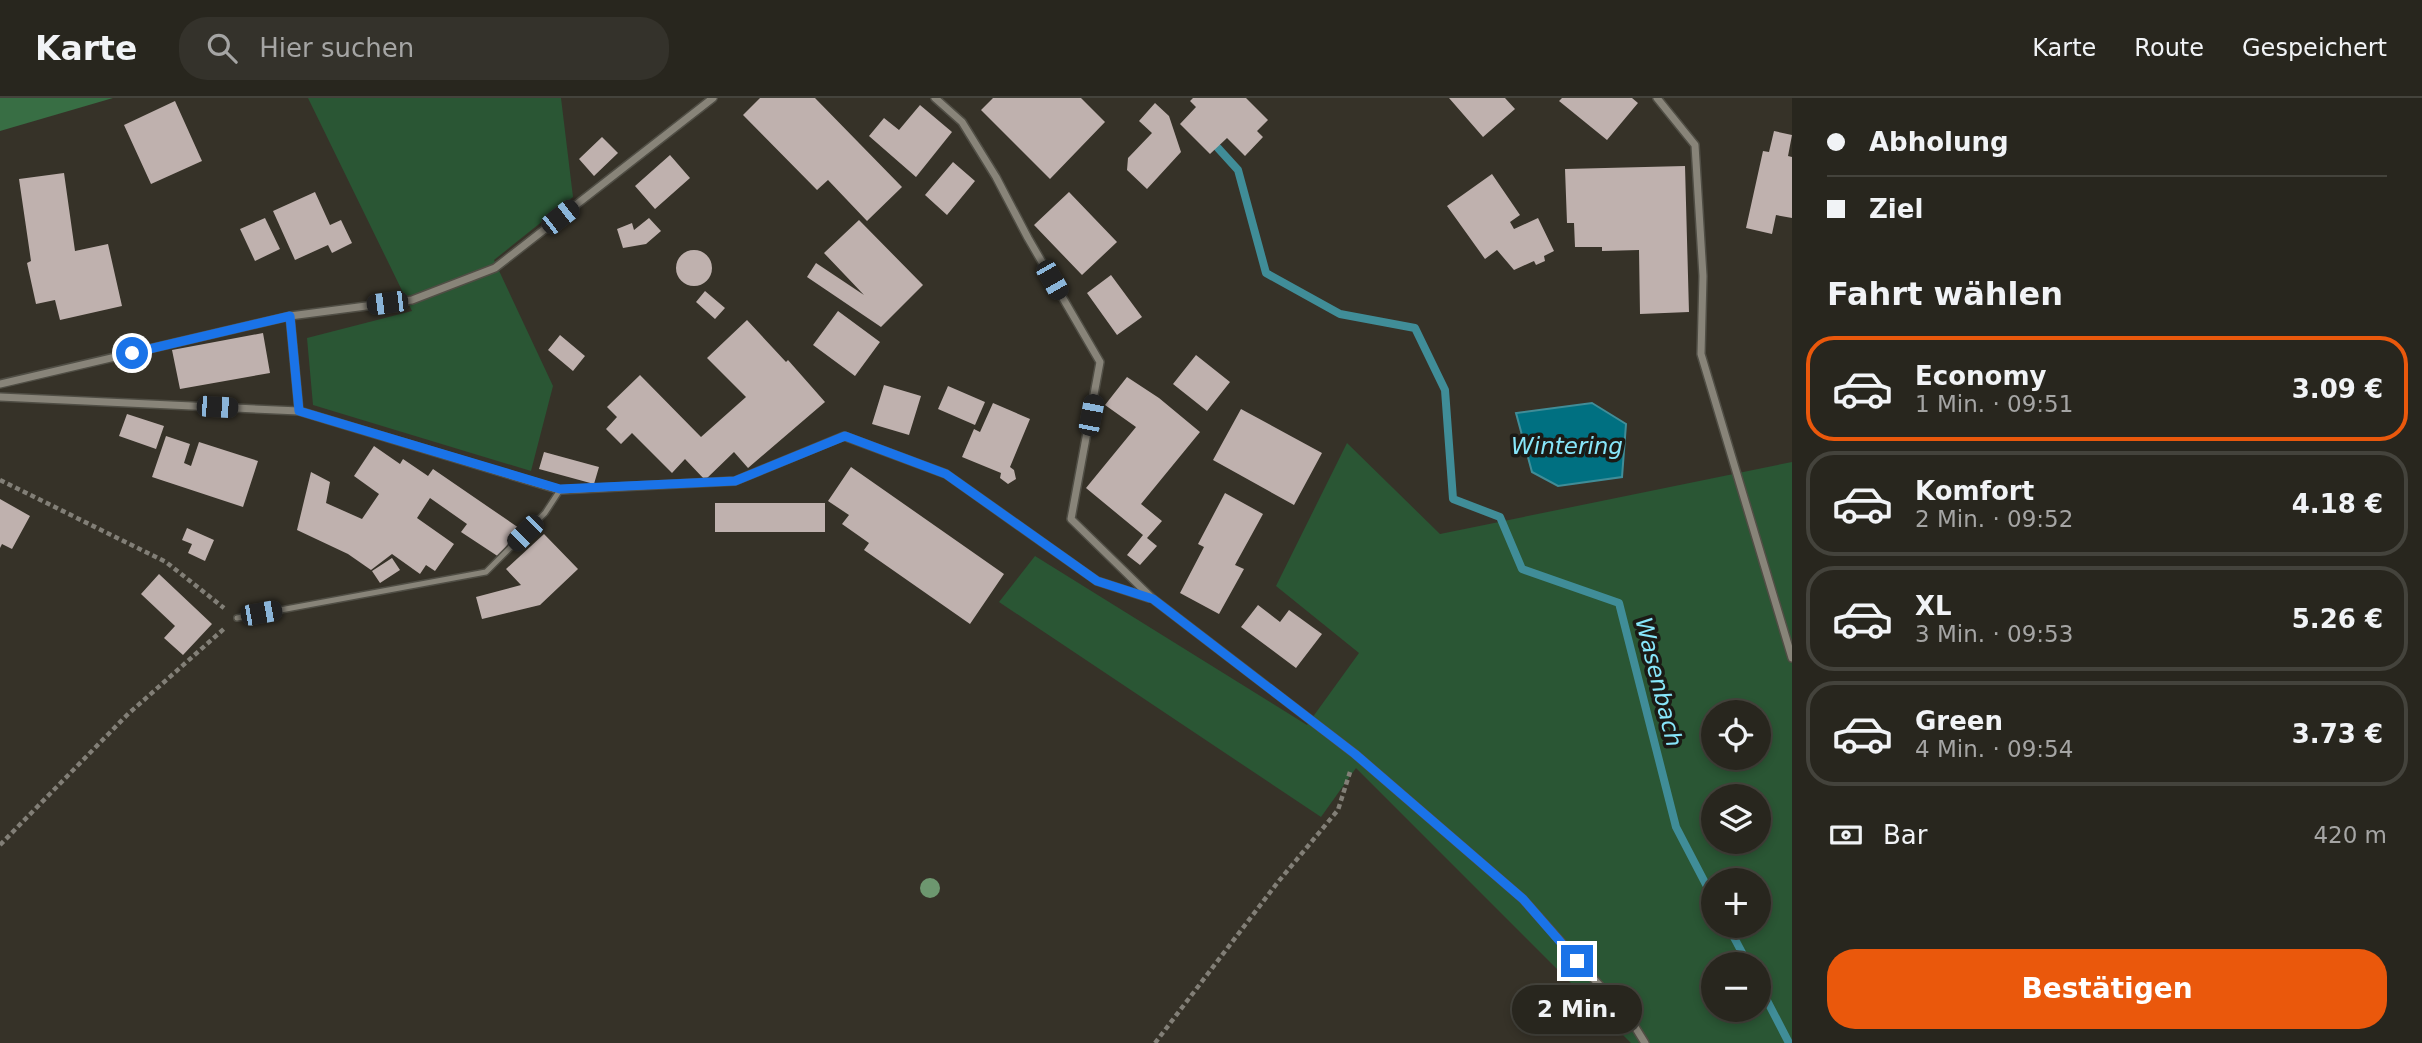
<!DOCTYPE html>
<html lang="de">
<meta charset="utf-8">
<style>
body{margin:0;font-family:"DejaVu Sans",sans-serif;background:#34322b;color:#f1f3f6;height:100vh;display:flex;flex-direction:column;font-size:26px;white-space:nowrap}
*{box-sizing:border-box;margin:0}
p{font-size:23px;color:#a5a5a4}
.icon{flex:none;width:38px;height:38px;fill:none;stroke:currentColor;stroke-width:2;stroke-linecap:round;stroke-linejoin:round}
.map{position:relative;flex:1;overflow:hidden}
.panel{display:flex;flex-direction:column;background:#28261e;width:630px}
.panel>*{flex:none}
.hud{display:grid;align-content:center;height:154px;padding:0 35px;background:#28261e}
.buttons{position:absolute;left:1701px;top:602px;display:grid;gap:14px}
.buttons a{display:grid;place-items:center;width:70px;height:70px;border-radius:50%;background:#28261e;box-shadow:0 4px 10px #0003,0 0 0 2px #44433c;font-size:35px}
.end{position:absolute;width:32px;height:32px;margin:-16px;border:9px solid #1a73e8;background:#fff;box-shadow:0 0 0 4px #fff}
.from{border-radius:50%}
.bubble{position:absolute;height:49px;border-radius:24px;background:#28261e;box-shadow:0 4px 10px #0003,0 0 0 2px #44433c;font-size:23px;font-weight:700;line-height:49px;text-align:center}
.car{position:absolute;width:21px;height:42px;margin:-21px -10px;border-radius:9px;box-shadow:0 0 5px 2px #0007;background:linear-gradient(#222 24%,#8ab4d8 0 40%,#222 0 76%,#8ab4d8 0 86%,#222 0)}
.hud b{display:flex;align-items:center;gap:24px;height:66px;font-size:26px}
.hud b+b{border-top:2px solid #44433c}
.hud i{width:18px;height:18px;background:#f1f3f6}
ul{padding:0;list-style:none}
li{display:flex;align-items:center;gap:21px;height:105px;margin:0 14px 10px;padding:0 21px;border:4px solid #44433c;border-radius:28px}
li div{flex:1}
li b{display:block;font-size:26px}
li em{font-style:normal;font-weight:700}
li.current{border-color:#ea580c}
li>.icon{width:63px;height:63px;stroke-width:1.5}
h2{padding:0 35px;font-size:32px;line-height:84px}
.pay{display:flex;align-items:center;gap:18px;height:77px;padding:0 35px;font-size:26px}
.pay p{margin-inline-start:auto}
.button{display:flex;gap:14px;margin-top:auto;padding:14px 35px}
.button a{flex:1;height:80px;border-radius:28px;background:#ea580c;color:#fff;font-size:28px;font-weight:700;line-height:80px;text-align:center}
header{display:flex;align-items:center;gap:42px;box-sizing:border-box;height:98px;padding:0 35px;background:#28261e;border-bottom:2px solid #44433c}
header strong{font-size:33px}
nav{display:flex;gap:38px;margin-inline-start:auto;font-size:24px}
.search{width:490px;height:63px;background:#34322b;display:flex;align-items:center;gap:18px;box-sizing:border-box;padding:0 24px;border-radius:28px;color:#a5a5a4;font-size:26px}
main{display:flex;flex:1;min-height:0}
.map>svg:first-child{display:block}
.green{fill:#2a5634;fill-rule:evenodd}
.forest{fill:#386e44}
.water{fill:#007081;stroke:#408d98;stroke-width:2}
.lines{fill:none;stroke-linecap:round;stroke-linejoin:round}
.stream{stroke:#408d98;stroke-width:8}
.building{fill:#bfb1ae}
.service-casing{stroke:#504e45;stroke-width:8}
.minor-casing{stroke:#504e45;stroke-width:10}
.path{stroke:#827f77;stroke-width:4.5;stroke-dasharray:5 3.5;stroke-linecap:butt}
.service{stroke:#888479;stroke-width:5}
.minor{stroke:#888479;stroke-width:7}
.tree{fill:#6d976f}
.route{stroke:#1a73e8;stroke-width:9}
.labels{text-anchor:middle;stroke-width:7;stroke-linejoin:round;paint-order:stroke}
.water-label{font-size:23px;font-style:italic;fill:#87e6fa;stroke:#1b1a15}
</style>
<header>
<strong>Karte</strong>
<div class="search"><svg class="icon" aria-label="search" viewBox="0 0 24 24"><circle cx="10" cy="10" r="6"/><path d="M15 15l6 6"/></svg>Hier suchen</div>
<nav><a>Karte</a><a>Route</a><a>Gespeichert</a></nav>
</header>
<main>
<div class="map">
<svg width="1792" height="945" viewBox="0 0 1792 945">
<rect width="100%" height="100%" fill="#363228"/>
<path class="green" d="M308 0H561L573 99 494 162 553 288 531 373 313 307 307 240 412 213Z
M1347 345 1440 436 1792 364V945H1631L1356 670 1321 719 999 504 1035 458 1307 627 1359 555 1276 488ZM1713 614H1759V660H1713ZM1713 698H1759V744H1713ZM1713 782H1759V828H1713ZM1713 866H1759V912H1713Z"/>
<path class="forest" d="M0 0H113L0 33Z"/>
<path class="water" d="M1592 305 1626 326 1622 379 1558 388 1532 374 1516 315Z"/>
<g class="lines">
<path class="stream" d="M1218 50 1238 72 1266 175 1340 216 1415 230 1445 292 1453 401 1500 419 1522 471 1619 505 1676 729 1713 800
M1728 828 1748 866
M1759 887 1789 945"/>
</g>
<path class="building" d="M760 0H815L902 89 867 123 828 82 817 92 743 17Z
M993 0H1081L1105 24 1050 81 981 12Z
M1193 0H1246L1268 22 1257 33 1263 39 1245 58 1227 40 1210 56 1180 26 1196 9 1190 3Z
M1449 0H1505L1515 11 1483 39Z
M1562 0H1632L1638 5 1607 42 1559 3Z
M175 3 202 63 151 86 124 27Z
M1155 5 1169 18 1181 54 1147 91 1127 72 1128 60 1152 35 1139 23Z
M920 7 952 34 916 79 869 38 884 20 899 32Z
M1774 33 1792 37 1788 58 1792 59V120L1776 117 1772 136 1746 130 1763 53 1769 54Z
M602 39 618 55 594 78 579 61Z
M670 57 690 80 655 111 635 88Z
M953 64 975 83 947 117 925 97Z
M1685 68 1689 214 1640 216 1639 152 1602 153V149H1575L1574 125H1567L1565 71Z
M64 75 75 153 108 146 122 208 60 222 55 202 36 206 27 165 31 163 19 81Z
M1492 76 1520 117 1510 124 1514 131 1538 120 1554 153 1544 158 1545 163 1536 167 1534 163 1514 172 1497 152 1485 161 1447 108Z
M315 94 330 127 341 122 352 145 332 155 328 147 295 162 273 113Z
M1069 94 1117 144 1082 177 1034 127Z
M265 120 280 151 255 163 240 131Z
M649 120 661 133 646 146 623 150 617 131 632 125 634 132Z
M859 122 923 187 881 229 807 179 816 165 864 197 824 155Z
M676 170a18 18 0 1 1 36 0a18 18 0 1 1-36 0Z
M1111 177 1142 219 1117 237 1087 195Z
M705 193 725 210 715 221 696 204Z
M838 213 880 244 855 278 813 247Z
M747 222 786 264 788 262 825 304 748 370 734 354 705 382 685 361 672 375 632 335 621 346 606 331 617 319 607 309 640 277 701 339 746 299 707 260Z
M263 235 270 275 180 291 172 252Z
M560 237 585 258 573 273 548 252Z
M1196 257 1230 284 1207 313 1173 286Z
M1127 279 1159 300 1200 334 1141 406 1162 423 1147 440 1157 448 1140 467 1127 457 1143 437 1086 390 1136 329 1105 307Z
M884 287 921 298 909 337 872 326Z
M948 288 985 304 975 327 938 311Z
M993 305 1030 321 1010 369 1014 372 1016 381 1008 386 1000 380 1001 375 962 359 974 331 980 334Z
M1241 311 1322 355 1294 407 1213 362Z
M127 316 164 328 156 351 119 338Z
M166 338 190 346 184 365 191 368 199 344 258 363 243 409 152 379Z
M374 348 400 366 403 361 428 378 433 371 519 430 499 459 461 434 467 426 430 400 417 420 454 446 435 473 426 467 420 476 392 456 371 472 348 456 297 432 311 374 330 384 326 405 362 421 379 396 354 378Z
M544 354 599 369 594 386 539 371Z
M851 369 1004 476 970 526 864 452 869 445 842 426 849 417 828 403Z
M1225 395 1263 416 1235 467 1244 471 1219 516 1180 495 1204 449 1198 446Z
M0 401 30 418 12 451 2 446 0 450Z
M715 405H825V434H715Z
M187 430 214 442 205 463 188 455 192 446 182 442Z
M544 436 578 471 540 507 482 521 476 499 521 487 506 471Z
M392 460 400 472 380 485 372 473Z
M159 476 212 526 183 557 164 540 175 528 141 496Z
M1258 507 1280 524 1289 512 1322 536 1296 570 1241 529Z"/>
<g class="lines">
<g class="service-casing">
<path id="service" d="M237 520 486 474 545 415 560 392"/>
</g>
<g class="minor-casing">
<path id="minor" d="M935 0 962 24 996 79 1028 140 1100 264 1071 421 1153 501 1355 656 1523 801 1632 924 1645 945
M1657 0 1695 47 1703 178 1701 256 1792 560
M290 218 299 313
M0 286 290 218 412 202 495 170 713 0
M0 299 299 313 560 392 735 383 844 338 946 376 1097 483 1149 500"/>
</g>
<path class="path" d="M0 382 166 464 224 510
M0 747 127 617 226 529
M1155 945 1278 784 1338 712 1350 674"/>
<use href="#service" class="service"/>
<use href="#minor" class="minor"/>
</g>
<circle class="tree" cx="930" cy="790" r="10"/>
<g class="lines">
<path class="route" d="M132 255 290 218 299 313 560 391 735 383 845 338 946 376 1097 483 1153 501 1355 656 1523 801 1577 863"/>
</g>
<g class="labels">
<g class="water-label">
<text x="1567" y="356">Wintering</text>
<text transform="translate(1659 584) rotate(76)" y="8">Wasenbach</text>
</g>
</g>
</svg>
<div class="buttons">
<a><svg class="icon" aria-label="locate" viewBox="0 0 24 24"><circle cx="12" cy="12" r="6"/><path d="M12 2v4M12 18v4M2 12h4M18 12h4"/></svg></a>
<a><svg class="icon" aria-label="layers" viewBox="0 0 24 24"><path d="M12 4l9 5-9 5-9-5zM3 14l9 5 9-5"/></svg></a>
<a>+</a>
<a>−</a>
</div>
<i class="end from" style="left:132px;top:255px"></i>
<i class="end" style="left:1577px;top:863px"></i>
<div class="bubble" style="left:1512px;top:887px;width:130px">2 Min.</div>
<i class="car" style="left:560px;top:119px;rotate:52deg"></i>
<i class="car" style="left:1052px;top:182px;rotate:150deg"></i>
<i class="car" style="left:387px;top:205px;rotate:263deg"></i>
<i class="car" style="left:217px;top:309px;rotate:93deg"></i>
<i class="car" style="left:1091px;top:317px;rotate:11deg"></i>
<i class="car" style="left:525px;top:435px;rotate:225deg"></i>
<i class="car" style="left:261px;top:515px;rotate:80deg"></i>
</div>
<section class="panel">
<div class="hud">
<b><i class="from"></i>Abholung</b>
<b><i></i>Ziel</b>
</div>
<h2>Fahrt wählen</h2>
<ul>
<li class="current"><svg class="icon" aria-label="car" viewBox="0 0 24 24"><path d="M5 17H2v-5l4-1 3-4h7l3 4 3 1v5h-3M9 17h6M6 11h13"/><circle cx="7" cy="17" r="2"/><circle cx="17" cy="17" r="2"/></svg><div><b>Economy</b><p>1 Min. · 09:51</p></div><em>3.09 €</em></li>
<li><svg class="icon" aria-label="car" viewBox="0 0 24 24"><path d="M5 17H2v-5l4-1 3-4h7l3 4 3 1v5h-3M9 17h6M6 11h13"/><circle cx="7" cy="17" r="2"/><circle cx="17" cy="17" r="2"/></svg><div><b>Komfort</b><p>2 Min. · 09:52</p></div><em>4.18 €</em></li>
<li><svg class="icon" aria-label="car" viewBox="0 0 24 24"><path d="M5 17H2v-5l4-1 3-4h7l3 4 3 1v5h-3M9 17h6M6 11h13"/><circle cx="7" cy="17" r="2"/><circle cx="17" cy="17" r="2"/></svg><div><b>XL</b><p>3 Min. · 09:53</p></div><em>5.26 €</em></li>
<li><svg class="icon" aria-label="car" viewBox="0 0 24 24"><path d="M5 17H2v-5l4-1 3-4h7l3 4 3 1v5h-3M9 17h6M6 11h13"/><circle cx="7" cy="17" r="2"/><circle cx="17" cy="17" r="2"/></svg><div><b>Green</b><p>4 Min. · 09:54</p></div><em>3.73 €</em></li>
</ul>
<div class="pay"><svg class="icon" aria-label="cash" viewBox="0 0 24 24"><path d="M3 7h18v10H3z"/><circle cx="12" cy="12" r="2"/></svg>Bar<p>420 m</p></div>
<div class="button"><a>Bestätigen</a></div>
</section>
</main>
